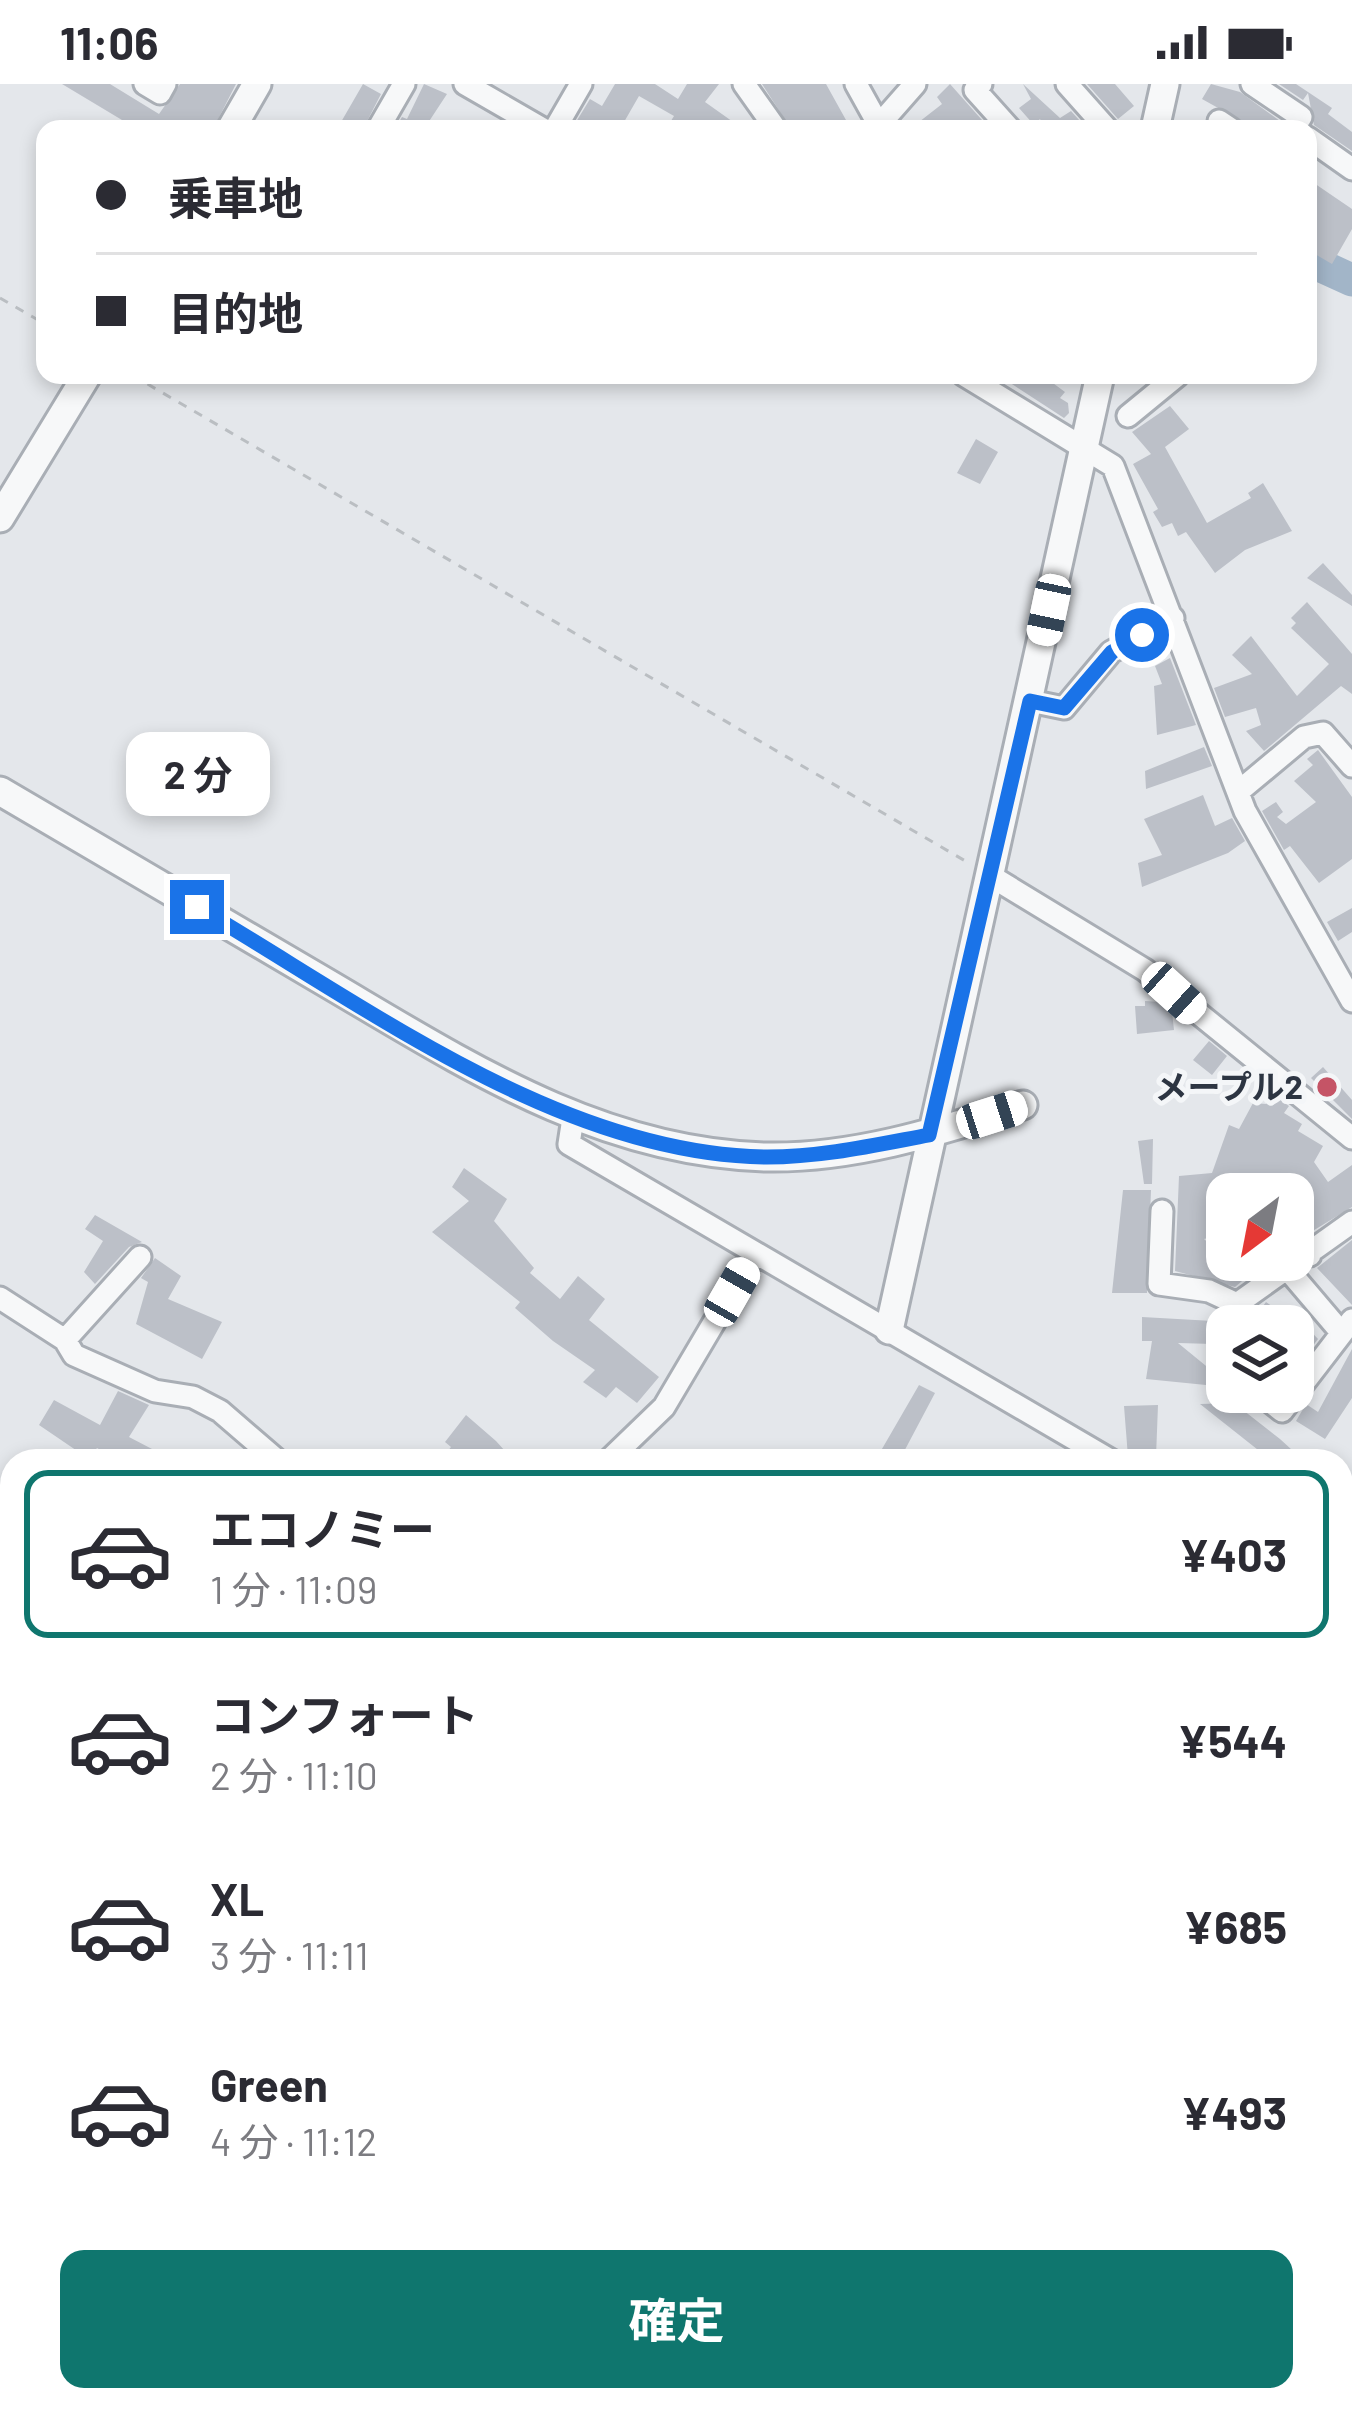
<!DOCTYPE html>
<html lang="ja">
<meta charset="utf-8">
<style>
body{margin:0;font-family:Barlow,"Noto Sans JP",sans-serif;background:#f2f2f3;color:#2b2b33;height:100vh;display:flex;flex-direction:column;font-size:45px;white-space:nowrap}
*{box-sizing:border-box;margin:0}
p{font-size:39px;color:#7c7c81}
.icon{flex:none;width:66px;height:66px;fill:none;stroke:currentColor;stroke-width:2;stroke-linecap:round;stroke-linejoin:round}
.map{position:relative;flex:1;overflow:hidden}
.details{position:absolute;left:0px;top:1365px;width:1353px;height:963px;display:flex;flex-direction:column;background:#fff;border-radius:36px 36px 0 0;box-shadow:0 6px 18px #0003}
.details>*{flex:none}
.banner{position:absolute;left:36px;top:36px;width:1281px;height:264px;border-radius:24px;box-shadow:0 6px 18px #0003;display:grid;align-content:center;height:264px;padding:0 60px;background:#fff}
.needle{width:78px;rotate:212deg}
.controls{position:absolute;left:1206px;top:1089px;display:grid;gap:24px}
.controls a{display:grid;place-items:center;width:108px;height:108px;border-radius:24px;background:#fff;box-shadow:0 6px 18px #0003;font-size:60px}
.end{position:absolute;width:54px;height:54px;margin:-27px;border:15px solid #1a73e8;background:#fff;box-shadow:0 0 0 6px #fff}
.from{border-radius:50%}
.bubble{position:absolute;height:84px;border-radius:24px;background:#fff;box-shadow:0 6px 18px #0003;font-size:39px;font-weight:700;line-height:84px;text-align:center}
.car{position:absolute;width:36px;height:72px;margin:-36px -18px;border-radius:15px;box-shadow:0 0 9px 3px #0007;background:linear-gradient(#fff 24%,#345 0 40%,#fff 0 76%,#345 0 86%,#fff 0)}
.banner b{display:flex;align-items:center;gap:42px;height:114px;font-size:45px}
.banner b+b{border-top:3px solid #e1e1e2}
.banner i{width:30px;height:30px;background:#2b2b33}
ul{padding:21px 0 0;list-style:none}
li{display:flex;align-items:center;gap:36px;height:168px;margin:0 24px 18px;padding:0 36px;border:6px solid transparent;border-radius:24px}
li div{flex:1}
li b{display:block;font-size:45px}
li em{font-style:normal;font-weight:700}
li.active{border-color:#0f766e}
li>.icon{width:108px;height:108px;stroke-width:1.5}
.primary-button{display:flex;gap:24px;margin-top:auto;padding:24px 60px}
.primary-button a{flex:1;height:138px;border-radius:24px;background:#0f766e;color:#fff;font-size:48px;font-weight:700;line-height:138px;text-align:center}
.status{display:flex;justify-content:space-between;align-items:center;height:84px;padding:0 60px;background:#fff;direction:ltr}
.status svg{height:33px;fill:currentColor}
.map>svg:first-child{display:block}
.lines{fill:none;stroke-linecap:round;stroke-linejoin:round}
.river{stroke:#a2b5c8;stroke-width:33}
.building{fill:#bcc0c8}
.minor-casing{stroke:#a9aeb5;stroke-width:27}
.tertiary-casing{stroke:#a9aeb5;stroke-width:33}
.path{stroke:#babec2;stroke-width:3;stroke-dasharray:9 9;stroke-linecap:butt}
.minor{stroke:#f7f8f9;stroke-width:21}
.tertiary{stroke:#f7f8f9;stroke-width:27}
.route{stroke:#1a73e8;stroke-width:15}
.poi-dot{fill:#c55466;stroke:#f4f6f8;stroke-width:4.5}
.labels{text-anchor:middle;stroke-width:10;stroke-linejoin:round;paint-order:stroke}
.poi-label{font-size:33px;font-weight:bold;fill:#2d3542;stroke:#f4f6f8;text-anchor:end}
</style>
<div class="status"><b>11:06</b><svg viewBox="0 0 49 12"><path d="M0 12V9h3v3zM5 12V6h3v6zM10 12V3h3v9zM15 12V0h3v12zM26 1h20v11H26zM47 4h2v5h-2z"/></svg></div>
<div class="map">
<svg width="1352" height="2326" viewBox="0 0 1352 2326">
<rect width="100%" height="100%" fill="#e4e7eb"/>
<g class="lines">
<path class="river" d="M1308 176 1352 196"/>
</g>
<path class="building" d="M62 0H110L159 30 180 0H236L213 45H192L180 37 185 45H137Z
M363 0 381 10 363 45H337Z
M424 0 447 10 424 45H395L402 33 407 35Z
M615 0H655L678 15 687 0H719L705 18 743 45H666L674 32 639 12 620 45H590L576 38 590 15 602 22Z
M762 0H826L851 45H791Z
M950 0 990 45H910L942 20 937 13Z
M1023 0 1060 34 1071 27 1080 37 1070 45H1045L1040 35 1034 41 1019 24 1031 15Z
M1087 0H1115L1134 22 1118 35Z
M1211 0 1240 8 1280 37 1278 45H1256L1202 15Z
M1279 0H1296L1332 24 1328 30 1352 48V67L1314 41 1308 9 1303 16Z
M1308 95 1352 125V145L1332 180 1308 166Z
M998 291H1042L1065 308 1060 314 1068 319 1069 329 1064 334Z
M1170 322 1189 345 1165 363 1207 439 1251 414 1248 409 1263 399 1292 447 1245 466 1215 489 1186 448 1178 452 1172 439 1162 443 1153 428 1158 425 1133 380 1151 370 1132 348Z
M976 355 998 368 980 400 957 389Z
M1323 479 1352 511V522L1307 494Z
M1307 518 1352 570V610L1341 602 1264 667 1246 647 1261 641 1256 624 1225 633 1214 604 1252 590 1232 571 1251 552 1297 612 1329 580 1291 544 1296 539 1291 534Z
M1170 574 1196 641 1157 651 1154 602 1162 600 1155 582Z
M1204 663 1212 682 1146 705 1145 687Z
M1318 666 1352 713V775L1319 799 1290 762 1284 766 1262 727 1276 718 1283 728 1277 733 1286 740 1316 718 1294 697 1313 681 1307 675Z
M1203 711 1215 742 1232 734 1245 757 1228 769 1142 803 1138 779 1162 771 1144 735Z
M1352 824V848L1338 857 1327 838Z
M1145 917 1160 918 1172 928 1174 946 1137 950 1135 922H1145Z
M1209 957 1227 972 1212 991 1193 976Z
M1323 983 1352 1016V1035L1311 994Z
M1273 1011 1289 1022 1284 1029 1302 1040 1298 1047 1323 1062 1314 1078 1328 1098 1352 1081V1123L1311 1148 1293 1127V1110H1271L1242 1094 1232 1095 1221 1116 1227 1122V1149L1204 1155 1227 1176H1267L1235 1203 1175 1187 1179 1092 1212 1089 1229 1041 1239 1045 1253 1019 1266 1020Z
M1153 1055 1152 1100H1144L1138 1057Z
M464 1084 507 1115 494 1137 534 1184 530 1189 560 1215 578 1192 605 1215 589 1236 659 1293 637 1319 616 1303 606 1314 583 1298 595 1286 553 1257 515 1224 520 1218 432 1148 469 1117 452 1103Z
M1123 1106H1151L1147 1209H1112Z
M95 1131 142 1158 129 1163 95 1200 84 1188 103 1157 85 1145Z
M1352 1156V1221L1317 1184Z
M155 1174 181 1192 168 1215 222 1238 202 1275 136 1240 148 1198 141 1194Z
M1266 1218 1280 1228 1288 1223 1318 1255 1293 1288V1242H1256L1261 1239 1254 1234Z
M1142 1233 1213 1237V1260L1178 1259 1211 1286 1206 1291 1216 1302 1146 1295 1152 1257H1142Z
M1352 1265V1314L1325 1355 1296 1337 1306 1320 1318 1328Z
M919 1301 935 1309 899 1377H875Z
M118 1307 149 1321 129 1353 175 1377H119L97 1364 89 1375 39 1341 54 1316 100 1341Z
M1234 1319 1280 1355 1304 1377H1272L1200 1320Z
M1158 1321 1156 1373H1128L1124 1322Z
M466 1331 496 1357 514 1377H440L451 1363 445 1358Z"/>
<g class="lines">
<g class="minor-casing">
<path id="minor" d="M145 0 160 9 165 0
M465 0 543 45
M744 0 776 45
M856 0 881 45
M981 0 975 6 1010 45
M1067 0 1107 45
M1252 0 1301 33 1293 45
M1219 37 1231 45
M879 41 915 0
M378 45 404 0
M555 45 581 0
M1308 54 1352 85
M964 291 1113 382 1245 727 1352 917
M1128 332 1178 291
M1030 617 1064 624 1111 568 1173 534
M1238 708 1304 653 1323 649 1352 682
M989 791 1145 886 1352 1054
M573 1034 569 1060 1112 1377
M1237 1109 1238 1110
M1162 1127 1159 1200 1209 1207 1237 1220 1352 1138
M1293 1150 1310 1171
M1289 1187 1340 1247
M0 1214 65 1256 74 1271 155 1307 193 1313 220 1327 278 1377
M65 1256 140 1173
M1258 1308 1282 1327 1352 1236
M608 1377 664 1323 755 1169
M1341 1515 1352 1521
M1341 1569 1352 1564
M1341 1693 1352 1671
M1341 1928 1352 1933
M0 2186 12 2193
M0 2232 12 2211
M1341 2290 1352 2300
M222 2316 239 2326
M1188 2323 1192 2326
M875 2326 879 2316
M1027 2326 1029 2316
M1285 2326 1294 2316"/>
</g>
<g class="tertiary-casing">
<path id="tertiary" d="M231 45 257 0
M1155 45 1165 0
M0 434 87 291
M0 707C105 769 210 830 315 892 457 975 594 1068 765 1073 853 1075 940 1047 1023 1021
M889 1246 1100 291"/>
</g>
<path class="path" d="M0 214 45 240
M132 291 967 778
M0 1703 12 1710
M486 2326 492 2316"/>
<use href="#minor" class="minor"/>
<use href="#tertiary" class="tertiary"/>
</g>
<g class="lines">
<path class="route" d="M197 823C368 923 562 1071 767 1073 822 1073 875 1061 929 1051L1030 617 1064 624 1112 568 1142 551"/>
</g>
<circle class="poi-dot" cx="1327" cy="1003" r="12"/>
<g class="labels">
<g class="poi-label">
<text x="1303" y="1015">メープル2</text>
</g>
</g>
</svg>
<div class="controls">
<a><svg class="needle" viewBox="-14 -14 28 28"><path d="M0-13l5 13h-10z" fill="#e53935"/><path d="M0 13l5-13h-10z" fill="#7c7c81"/></svg></a>
<a><svg class="icon" aria-label="layers" viewBox="0 0 24 24"><path d="M12 4l9 5-9 5-9-5zM3 14l9 5 9-5"/></svg></a>
</div>
<i class="end from" style="left:1142px;top:551px"></i>
<i class="end" style="left:197px;top:823px"></i>
<div class="bubble" style="left:126px;top:648px;width:144px">2 分</div>
<i class="car" style="left:1049px;top:526px;rotate:192deg"></i>
<i class="car" style="left:1174px;top:909px;rotate:132deg"></i>
<i class="car" style="left:992px;top:1031px;rotate:72deg"></i>
<i class="car" style="left:732px;top:1208px;rotate:30deg"></i>
<div class="banner">
<b><i class="from"></i>乗車地</b>
<b><i></i>目的地</b>
</div>
<section class="details">
<ul>
<li class="active"><svg class="icon" aria-label="car" viewBox="0 0 24 24"><path d="M5 17H2v-5l4-1 3-4h7l3 4 3 1v5h-3M9 17h6M6 11h13"/><circle cx="7" cy="17" r="2"/><circle cx="17" cy="17" r="2"/></svg><div><b>エコノミー</b><p>1 分 · 11:09</p></div><em>¥403</em></li>
<li><svg class="icon" aria-label="car" viewBox="0 0 24 24"><path d="M5 17H2v-5l4-1 3-4h7l3 4 3 1v5h-3M9 17h6M6 11h13"/><circle cx="7" cy="17" r="2"/><circle cx="17" cy="17" r="2"/></svg><div><b>コンフォート</b><p>2 分 · 11:10</p></div><em>¥544</em></li>
<li><svg class="icon" aria-label="car" viewBox="0 0 24 24"><path d="M5 17H2v-5l4-1 3-4h7l3 4 3 1v5h-3M9 17h6M6 11h13"/><circle cx="7" cy="17" r="2"/><circle cx="17" cy="17" r="2"/></svg><div><b>XL</b><p>3 分 · 11:11</p></div><em>¥685</em></li>
<li><svg class="icon" aria-label="car" viewBox="0 0 24 24"><path d="M5 17H2v-5l4-1 3-4h7l3 4 3 1v5h-3M9 17h6M6 11h13"/><circle cx="7" cy="17" r="2"/><circle cx="17" cy="17" r="2"/></svg><div><b>Green</b><p>4 分 · 11:12</p></div><em>¥493</em></li>
</ul>
<div class="primary-button"><a>確定</a></div>
</section>
</div>
